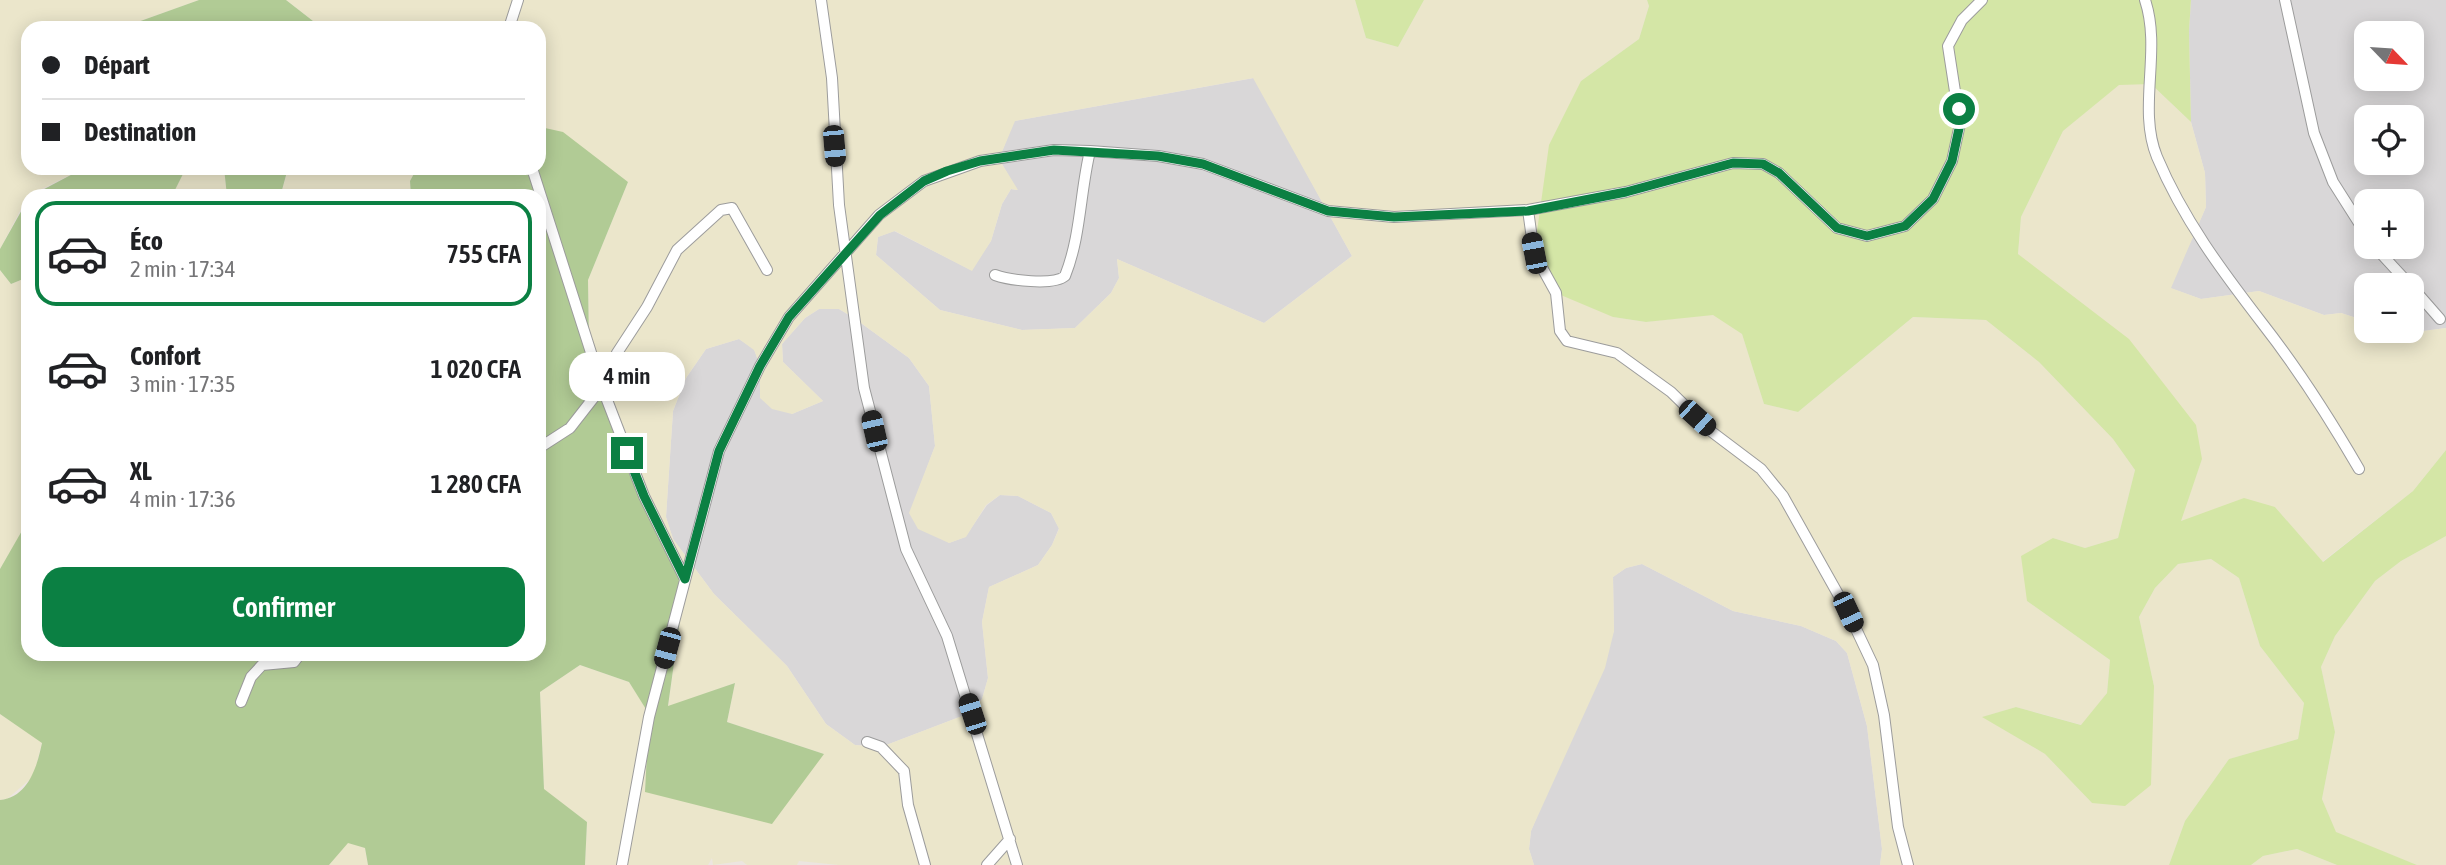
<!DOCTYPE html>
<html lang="fr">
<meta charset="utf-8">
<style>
body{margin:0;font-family:"Asap Condensed",sans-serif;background:#f6f6f6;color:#202124;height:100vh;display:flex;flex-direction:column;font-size:26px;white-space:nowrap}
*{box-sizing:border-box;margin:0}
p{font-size:23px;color:#757577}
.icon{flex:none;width:38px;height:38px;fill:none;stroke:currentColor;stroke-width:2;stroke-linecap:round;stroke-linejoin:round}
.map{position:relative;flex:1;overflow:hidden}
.panel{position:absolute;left:21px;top:189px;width:525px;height:472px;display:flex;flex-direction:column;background:#fff;border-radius:21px;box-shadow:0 4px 18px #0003}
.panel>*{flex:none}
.top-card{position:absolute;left:21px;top:21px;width:525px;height:154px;border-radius:21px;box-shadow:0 4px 18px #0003;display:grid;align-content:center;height:154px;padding:0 21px;background:#fff}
.needle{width:46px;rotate:115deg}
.tools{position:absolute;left:2354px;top:21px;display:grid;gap:14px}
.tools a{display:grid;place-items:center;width:70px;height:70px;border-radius:14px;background:#fff;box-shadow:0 4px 18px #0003;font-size:35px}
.end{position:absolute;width:32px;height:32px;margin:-16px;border:9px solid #0b8043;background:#fff;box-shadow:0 0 0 4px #fff}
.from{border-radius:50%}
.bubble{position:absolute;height:49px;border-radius:21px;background:#fff;box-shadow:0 4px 18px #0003;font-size:23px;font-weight:600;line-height:49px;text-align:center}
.car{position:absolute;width:21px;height:42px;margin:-21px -10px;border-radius:9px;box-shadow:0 0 5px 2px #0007;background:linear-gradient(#222 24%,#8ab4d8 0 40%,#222 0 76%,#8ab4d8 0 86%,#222 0)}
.top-card b{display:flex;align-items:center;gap:24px;height:66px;font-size:26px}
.top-card b+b{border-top:2px solid #e0e0e0}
.top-card i{width:18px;height:18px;background:#202124}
ul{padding:12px 0 0;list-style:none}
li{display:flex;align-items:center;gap:21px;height:105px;margin:0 14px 10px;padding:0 7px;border:4px solid transparent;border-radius:21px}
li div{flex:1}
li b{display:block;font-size:26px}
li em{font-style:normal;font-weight:600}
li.on{border-color:#0b8043}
li>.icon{width:63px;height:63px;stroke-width:1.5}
.cta{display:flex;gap:14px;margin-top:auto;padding:14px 21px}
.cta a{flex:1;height:80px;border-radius:21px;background:#0b8043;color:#fff;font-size:28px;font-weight:600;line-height:80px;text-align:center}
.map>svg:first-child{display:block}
.residential{fill:#d9d7d8;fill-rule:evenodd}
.farmland{fill:#ebe6cb;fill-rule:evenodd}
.grass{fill:#d4e6a6}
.forest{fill:#b1cb95}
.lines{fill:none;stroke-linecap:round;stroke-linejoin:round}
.minor-casing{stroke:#9c9c9c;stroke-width:12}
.minor{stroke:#fff;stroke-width:10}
.route{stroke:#0b8043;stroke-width:9}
</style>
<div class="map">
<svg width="2446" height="865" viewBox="0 0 2446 865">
<rect width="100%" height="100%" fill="#ece5e0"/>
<path class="residential" d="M2191 0H2446V328L2408 333 2401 331H2412V285H2366V321L2341 313 2324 315 2259 291 2201 299 2170 288 2206 207 2205 173 2191 122 2189 31ZM2366 33H2412V79H2366ZM2366 117H2412V163H2366ZM2366 201H2412V247H2366Z
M1254 78 1352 256 1264 323 1117 259 1119 278 1111 293 1075 328 1022 330 940 310 876 255 878 237 894 231 971 270 991 241 1002 204 1011 189 1017 190 999 159 1014 121Z
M819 309H839L854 318 909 358 929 386 935 446 910 513 949 543 965 537 987 505 1000 495 1018 496 1051 513 1059 528 1052 545 1038 565 989 587 982 622 988 678 982 699 970 713 881 747 855 745 826 724 787 666 714 594 673 539 666 517 673 411 686 378 706 349 739 339 754 349 760 366 792 414 823 401 783 362 782 344 805 318Z
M1642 564 1733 611 1801 626 1836 641 1847 653 1867 726 1882 849 1880 865H1534L1529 849 1531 831 1614 631 1613 577 1626 568Z"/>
<path class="farmland" d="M0 0H199L121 28H28V168H84L28 196 0 249Z
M286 0H1355L1366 38 1398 47 1424 0H1647L1649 6 1639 39 1581 81 1613 317 1646 322 1713 314 1742 334 1764 404 1798 412 1913 317 1986 320 2039 362 2113 439 2135 470 2118 538 2085 548 2053 538 2027 601 2110 660 2107 693 2082 725 2016 707 1983 717 2045 754 2092 803 2154 686 2139 617 2155 588 2178 564 2211 559 2239 578 2260 646 2304 703 2298 739 2229 759 2185 821 2169 865H1880L1882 849 1867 726 1847 653 1836 641 1801 626 1733 611 1642 564 1626 568 1613 577 1614 631 1605 668 1531 831 1529 849 1534 865H839L799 861 797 865H747L742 861 713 865 712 858 708 865H585L587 822 544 790 540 692 580 665 629 682 650 714 645 792 824 754 727 722 735 683 668 707 686 577 645 493 589 344 588 280 628 182 545 128 539 130V28H322ZM1253 78 1352 256 1264 323 1117 259 1119 278 1111 293 1075 328 1022 330 940 310 876 255 878 237 895 231 972 271 991 241 1002 204 1011 189 1018 190 999 159 1015 121ZM819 309H839L854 318 909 358 929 386 935 446 909 513 918 529 949 543 966 537 986 505 1000 495 1018 496 1051 513 1059 529 1052 545 1038 565 989 587 982 622 988 678 982 699 970 713 881 747 855 745 826 724 787 666 714 594 673 539 666 517 673 411 686 378 706 349 739 339 754 350 760 365V398L772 409 792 414 823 401 783 362 782 344 805 318Z
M2119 84H2151L2191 122 2205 173 2206 207 2171 288 2201 299 2259 291 2324 315 2341 313 2366 321V331L2408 333 2446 328V450L2413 491 2322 562 2275 507 2180 521 2202 459 2018 254 2021 217 2063 131Z
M186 168H224L227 196H172Z
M288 168H417L410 181 411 196H303L282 191Z
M0 270 11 284 28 277V522L0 569Z
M2446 536V865H2417L2336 833 2322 799 2335 732 2321 667 2335 636 2375 581 2401 561Z
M0 714 42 742 34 776 7 799 0 800Z
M348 842 365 848 368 865H329Z
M2297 849 2337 865H2251L2263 856Z"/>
<path class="grass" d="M1355 0H1424L1398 47 1366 38Z
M1647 0H2191L2189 31 2191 122 2151 84 2119 85 2063 131 2021 217 2018 254 2129 339 2196 425 2202 459 2181 521 2244 498 2275 507 2323 562 2413 491 2446 450V536L2401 561 2375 581 2335 636 2321 667 2335 732 2322 799 2336 832 2417 865H2337L2297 849 2263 856 2251 865H2169L2185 821 2229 759 2298 739 2304 703 2260 646 2239 578 2211 559 2178 564 2155 588 2139 617 2154 686 2151 785 2125 806 2092 803 2045 754 1982 717 2016 707 2081 725 2107 693 2110 660 2027 601 2021 556 2053 538 2085 548 2118 538 2135 470 2113 439 2039 362 1986 320 1913 317 1798 412 1764 404 1742 334 1713 315 1646 322 1613 317 1556 293 1534 253 1549 145 1581 81 1639 39 1649 6Z"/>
<path class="forest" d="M199 0H286L322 28H121Z
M545 128 563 132 628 182 588 280 589 344 645 493 686 577 668 706 735 683 727 722 824 754 772 824 645 792 649 714 629 682 580 665 540 692 544 789 587 822 585 865H368L365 848 348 843 329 865H0V800C29 797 37 766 42 743L0 714V569L27 522 28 654H539V196H411L410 181 417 168H539V130Z
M84 168H186L172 196H31Z
M224 168H288L282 190 303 196H227Z
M28 199V277L11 284 0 270V249Z"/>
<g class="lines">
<g class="minor-casing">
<path id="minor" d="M821 0 832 78 839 205 864 388 906 549 947 636 1017 865
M2145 0C2162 51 2137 108 2157 157 2183 219 2222 271 2262 323 2298 369 2330 419 2359 469
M2285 0 2314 133 2333 182 2366 234
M509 28 518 0
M532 168 602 387 644 496 685 579
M1528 210 1534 253 1556 293 1560 331 1567 341 1617 353 1671 392 1712 432 1761 469 1783 496 1848 612 1873 665 1884 715 1898 827 1908 865
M2375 247 2410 285
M995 275C1009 280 1053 286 1065 276 1081 236 1080 192 1090 151
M2412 287 2440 319
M539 448 570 428 602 387 617 353 647 307 677 250 721 210 732 208 767 270
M241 702 251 677 262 665 294 662 300 654
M867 742 881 747 904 771 908 805 925 865
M622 865 649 717 719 451 760 366 789 317 879 215 924 181 980 161 1054 150 1090 151 1158 156 1203 164 1328 211 1394 217 1528 210 1626 192 1733 163 1763 164 1779 173 1837 228 1867 236 1905 226 1933 199 1952 161 1960 124 1948 46 1962 20 1982 0
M987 865 1010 839"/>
</g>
<use href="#minor" class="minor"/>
</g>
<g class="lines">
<path class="route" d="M627 453 644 496 685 579 719 451 760 366 789 317 880 215 924 181 947 171 980 161 1054 150 1158 156 1203 164 1328 211 1394 217 1528 211 1626 192 1733 163 1763 164 1779 173 1837 228 1867 236 1905 226 1933 199 1952 161 1960 124 1959 109"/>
</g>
</svg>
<div class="tools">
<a><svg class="needle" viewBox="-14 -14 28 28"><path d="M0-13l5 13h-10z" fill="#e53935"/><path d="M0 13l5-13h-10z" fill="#757577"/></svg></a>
<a><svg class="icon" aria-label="locate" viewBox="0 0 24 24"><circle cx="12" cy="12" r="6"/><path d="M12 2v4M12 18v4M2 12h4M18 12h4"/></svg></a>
<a>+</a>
<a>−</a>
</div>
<i class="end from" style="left:1959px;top:109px"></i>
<i class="end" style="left:627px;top:453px"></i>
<div class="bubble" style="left:569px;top:352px;width:116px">4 min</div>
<i class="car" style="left:834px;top:146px;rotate:175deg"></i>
<i class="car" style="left:1534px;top:253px;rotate:349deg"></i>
<i class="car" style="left:1697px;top:418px;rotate:132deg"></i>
<i class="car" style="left:874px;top:431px;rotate:347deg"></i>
<i class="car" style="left:1848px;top:612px;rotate:155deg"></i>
<i class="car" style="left:667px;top:648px;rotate:195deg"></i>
<i class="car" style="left:972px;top:714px;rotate:342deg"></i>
<div class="top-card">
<b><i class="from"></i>Départ</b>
<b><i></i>Destination</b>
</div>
<section class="panel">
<ul>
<li class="on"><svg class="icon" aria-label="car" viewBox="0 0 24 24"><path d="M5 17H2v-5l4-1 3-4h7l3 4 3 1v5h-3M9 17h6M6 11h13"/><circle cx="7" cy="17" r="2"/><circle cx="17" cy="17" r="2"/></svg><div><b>Éco</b><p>2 min · 17:34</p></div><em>755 CFA</em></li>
<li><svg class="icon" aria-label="car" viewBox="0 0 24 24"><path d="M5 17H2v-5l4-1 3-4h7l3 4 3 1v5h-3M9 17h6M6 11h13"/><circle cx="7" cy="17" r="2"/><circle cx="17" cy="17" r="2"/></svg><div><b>Confort</b><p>3 min · 17:35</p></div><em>1 020 CFA</em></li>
<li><svg class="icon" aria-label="car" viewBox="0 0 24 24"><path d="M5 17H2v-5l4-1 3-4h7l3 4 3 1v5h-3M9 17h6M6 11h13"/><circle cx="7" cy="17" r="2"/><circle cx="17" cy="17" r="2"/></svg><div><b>XL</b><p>4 min · 17:36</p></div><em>1 280 CFA</em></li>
</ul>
<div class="cta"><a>Confirmer</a></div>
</section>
</div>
